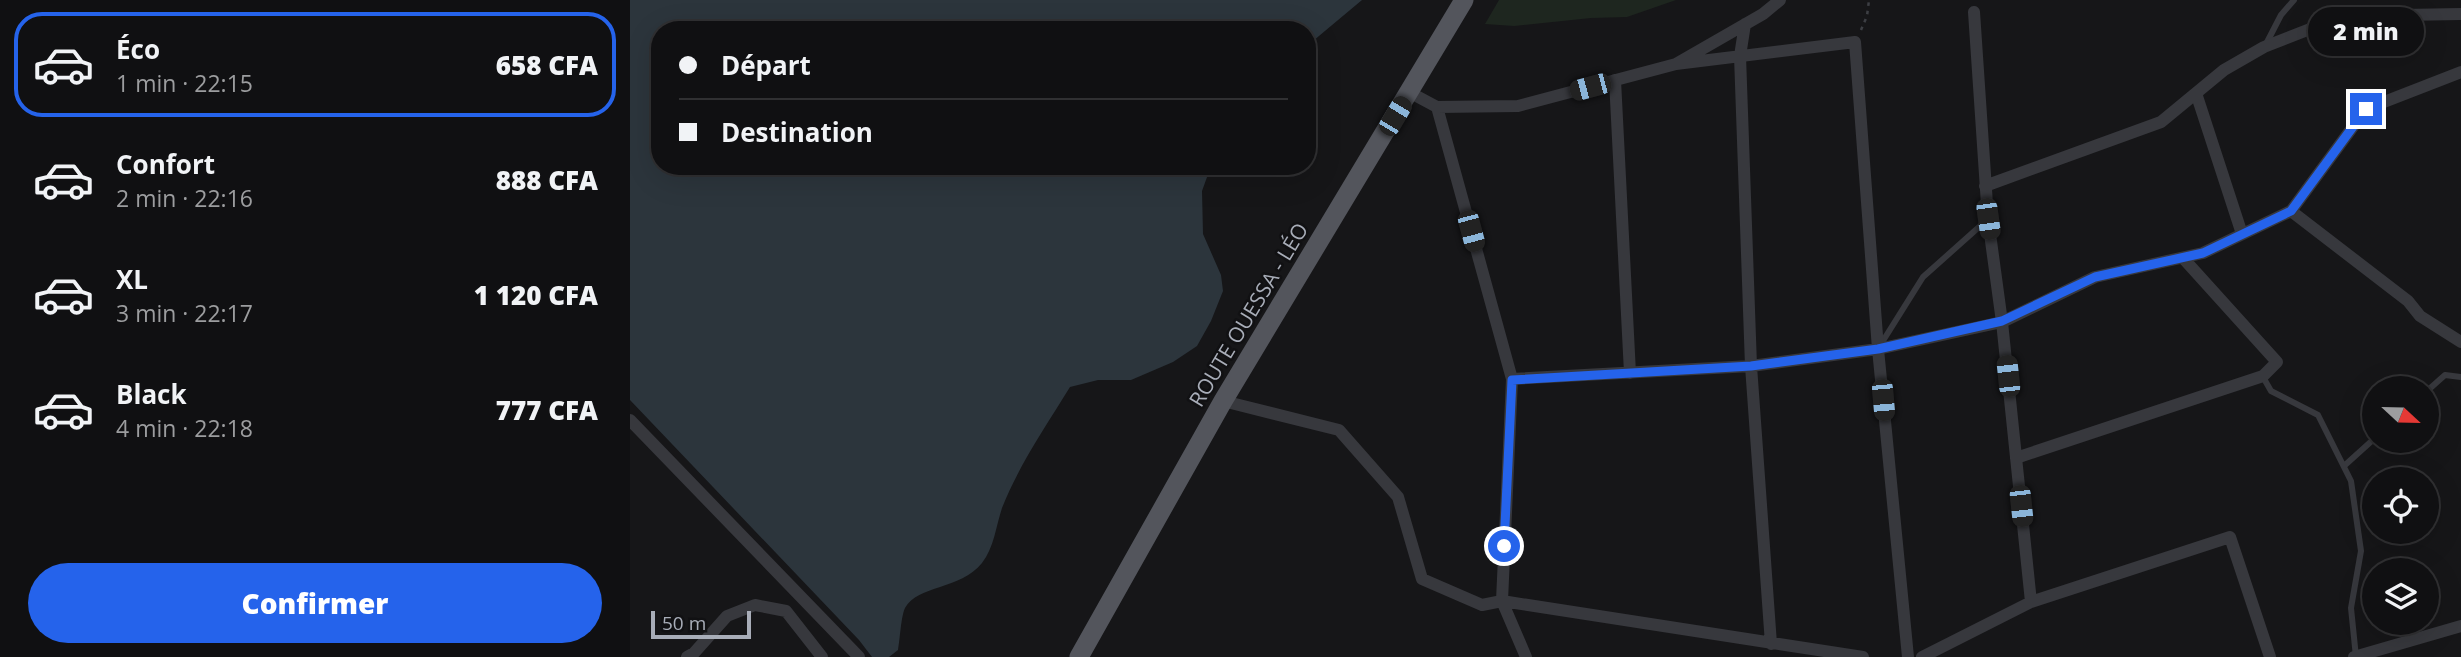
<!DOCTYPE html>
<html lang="fr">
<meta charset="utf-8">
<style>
body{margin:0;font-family:"Open Sans",sans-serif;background:#19191b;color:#f1f3f6;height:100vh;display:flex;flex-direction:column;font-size:26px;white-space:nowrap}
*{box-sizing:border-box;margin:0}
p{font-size:23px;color:#9c9d9f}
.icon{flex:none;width:38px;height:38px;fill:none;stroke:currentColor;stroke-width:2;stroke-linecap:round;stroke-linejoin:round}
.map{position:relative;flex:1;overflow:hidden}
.details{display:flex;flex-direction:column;background:#101012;width:630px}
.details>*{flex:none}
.hud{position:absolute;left:21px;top:21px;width:665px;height:154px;border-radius:28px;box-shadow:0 7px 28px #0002,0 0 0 2px #303032;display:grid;align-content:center;height:154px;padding:0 28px;background:#101012}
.needle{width:46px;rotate:112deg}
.controls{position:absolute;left:1732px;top:376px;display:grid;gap:14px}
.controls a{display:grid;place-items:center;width:77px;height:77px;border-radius:50%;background:#101012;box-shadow:0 7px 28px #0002,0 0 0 2px #303032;font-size:35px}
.scale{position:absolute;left:21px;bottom:18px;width:100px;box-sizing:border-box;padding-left:7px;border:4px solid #a8adb8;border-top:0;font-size:19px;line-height:24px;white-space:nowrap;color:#a8adb8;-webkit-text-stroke:5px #111113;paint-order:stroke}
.end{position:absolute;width:32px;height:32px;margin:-16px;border:9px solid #2563eb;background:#fff;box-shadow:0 0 0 4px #fff}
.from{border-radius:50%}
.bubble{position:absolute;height:49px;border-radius:24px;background:#101012;box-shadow:0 7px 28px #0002,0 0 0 2px #303032;font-size:23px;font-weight:800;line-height:49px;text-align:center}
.car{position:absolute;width:21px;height:42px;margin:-21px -10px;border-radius:9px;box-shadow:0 0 5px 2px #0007;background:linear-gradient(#222 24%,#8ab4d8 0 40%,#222 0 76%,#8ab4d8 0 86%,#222 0)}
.hud b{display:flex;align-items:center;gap:24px;height:66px;font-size:26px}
.hud b+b{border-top:2px solid #303032}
.hud i{width:18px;height:18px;background:#f1f3f6}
ul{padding:12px 0 0;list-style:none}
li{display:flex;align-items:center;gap:21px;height:105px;margin:0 14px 10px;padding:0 14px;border:4px solid transparent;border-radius:28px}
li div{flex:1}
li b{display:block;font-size:26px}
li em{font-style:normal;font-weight:800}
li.active{border-color:#2563eb}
li>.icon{width:63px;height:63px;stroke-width:1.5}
.cta{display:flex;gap:14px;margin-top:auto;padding:14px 28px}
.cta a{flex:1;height:80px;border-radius:42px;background:#2563eb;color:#fff;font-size:28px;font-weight:800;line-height:80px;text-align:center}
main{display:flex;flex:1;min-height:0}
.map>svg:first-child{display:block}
.green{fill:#1e261f}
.water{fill:#2c353c}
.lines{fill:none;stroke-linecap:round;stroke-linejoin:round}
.path{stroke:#3d3f44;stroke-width:2.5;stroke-dasharray:3.5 5;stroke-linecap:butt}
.service{stroke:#37383d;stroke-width:6}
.minor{stroke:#37383d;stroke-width:12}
.primary{stroke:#53555c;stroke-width:19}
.route{stroke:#2563eb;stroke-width:9}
.labels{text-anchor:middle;stroke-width:5;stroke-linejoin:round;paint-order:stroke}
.street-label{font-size:21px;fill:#a8adb8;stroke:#111113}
</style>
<main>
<section class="details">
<ul>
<li class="active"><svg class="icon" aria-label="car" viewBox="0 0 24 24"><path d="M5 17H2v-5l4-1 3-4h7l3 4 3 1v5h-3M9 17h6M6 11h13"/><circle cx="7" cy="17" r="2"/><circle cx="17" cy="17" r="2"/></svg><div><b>Éco</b><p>1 min · 22:15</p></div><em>658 CFA</em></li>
<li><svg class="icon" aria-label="car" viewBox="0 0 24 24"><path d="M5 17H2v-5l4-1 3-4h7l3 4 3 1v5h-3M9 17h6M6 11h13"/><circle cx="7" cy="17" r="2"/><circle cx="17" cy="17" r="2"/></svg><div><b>Confort</b><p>2 min · 22:16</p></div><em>888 CFA</em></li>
<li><svg class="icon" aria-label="car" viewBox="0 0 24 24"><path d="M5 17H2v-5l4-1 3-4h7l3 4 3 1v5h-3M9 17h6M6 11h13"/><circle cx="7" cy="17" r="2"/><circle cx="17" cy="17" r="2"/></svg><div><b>XL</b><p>3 min · 22:17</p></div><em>1 120 CFA</em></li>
<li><svg class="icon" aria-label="car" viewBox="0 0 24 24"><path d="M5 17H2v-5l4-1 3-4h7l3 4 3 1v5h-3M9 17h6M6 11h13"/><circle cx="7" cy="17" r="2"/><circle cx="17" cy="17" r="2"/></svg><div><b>Black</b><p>4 min · 22:18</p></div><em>777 CFA</em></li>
</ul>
<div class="cta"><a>Confirmer</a></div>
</section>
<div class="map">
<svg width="1831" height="657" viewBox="0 0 1831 657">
<rect width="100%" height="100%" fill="#161618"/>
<path class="green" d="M869 0H1046L997 17 961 18 884 26 855 24Z"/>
<path class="water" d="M0 0H732L677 46V30H30V166H581L572 191 573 234 591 275 593 291 581 321 567 346 543 362 501 380H468L440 387C416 426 389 465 372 508 366 526 364 548 352 563 330 590 288 585 275 608 271 616 270 639 268 650L259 657H242L229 640 0 400Z"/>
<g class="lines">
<path class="path" d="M1231 30 1237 16 1239 0"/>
<path class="service" d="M1635 46 1651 15 1664 0
M1251 344 1293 277 1358 219
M1633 377 1641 391 1688 415 1721 481 1731 551 1721 608 1726 657
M1797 391 1815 375 1831 377
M1714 466 1745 438"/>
<path class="minor" d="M1344 12 1358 219 1372 322 1401 602
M1115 24 1110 56 1121 366 1141 644
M1046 64 1225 42 1248 349 1278 657
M985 80 1000 373
M779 92 807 107 882 379 872 601 896 657
M1566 93 1612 234
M807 107 888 106 1046 64 1133 14 1150 0
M1355 186 1531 122 1594 70 1634 47 1698 22 1773 15 1831 14
M1661 211 1778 301 1790 316 1831 342
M882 379 1121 366 1248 349 1372 322 1465 277 1573 253 1661 211 1736 109 1831 72
M593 401 709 430 768 497 792 579 852 605 872 601 1233 657
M0 420 229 657
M1386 458 1633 376 1647 362 1553 258
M57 657 64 653 97 616 125 605 156 611 192 657
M1292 657 1401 602 1600 537 1640 657
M1724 657 1831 626"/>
<path class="primary" d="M449 657 593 401 834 0"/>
</g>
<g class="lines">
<path class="route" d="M874 546 882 380 1121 366 1248 349 1372 321 1465 277 1573 253 1661 211 1736 109"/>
</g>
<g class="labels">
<g class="street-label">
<text transform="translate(619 315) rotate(-59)" y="7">ROUTE OUESSA - LÉO</text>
</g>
</g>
</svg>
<div class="controls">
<a><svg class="needle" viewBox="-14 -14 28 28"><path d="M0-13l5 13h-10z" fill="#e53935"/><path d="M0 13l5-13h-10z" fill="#9c9d9f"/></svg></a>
<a><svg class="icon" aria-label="locate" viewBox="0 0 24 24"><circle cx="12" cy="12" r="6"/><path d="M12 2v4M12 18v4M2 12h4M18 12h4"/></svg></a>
<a><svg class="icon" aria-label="layers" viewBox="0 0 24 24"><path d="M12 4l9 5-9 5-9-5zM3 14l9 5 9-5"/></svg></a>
</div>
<div class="scale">50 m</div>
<i class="end from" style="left:874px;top:546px"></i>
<i class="end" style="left:1736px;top:109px"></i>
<div class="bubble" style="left:1678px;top:7px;width:116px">2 min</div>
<i class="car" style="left:960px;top:87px;rotate:255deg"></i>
<i class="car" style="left:765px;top:116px;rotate:31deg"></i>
<i class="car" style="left:1358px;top:219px;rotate:172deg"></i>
<i class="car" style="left:841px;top:231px;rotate:165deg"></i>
<i class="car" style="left:1378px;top:376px;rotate:354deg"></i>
<i class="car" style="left:1253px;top:400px;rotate:175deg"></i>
<i class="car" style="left:1391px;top:506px;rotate:174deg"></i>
<div class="hud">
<b><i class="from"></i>Départ</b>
<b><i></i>Destination</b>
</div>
</div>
</main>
